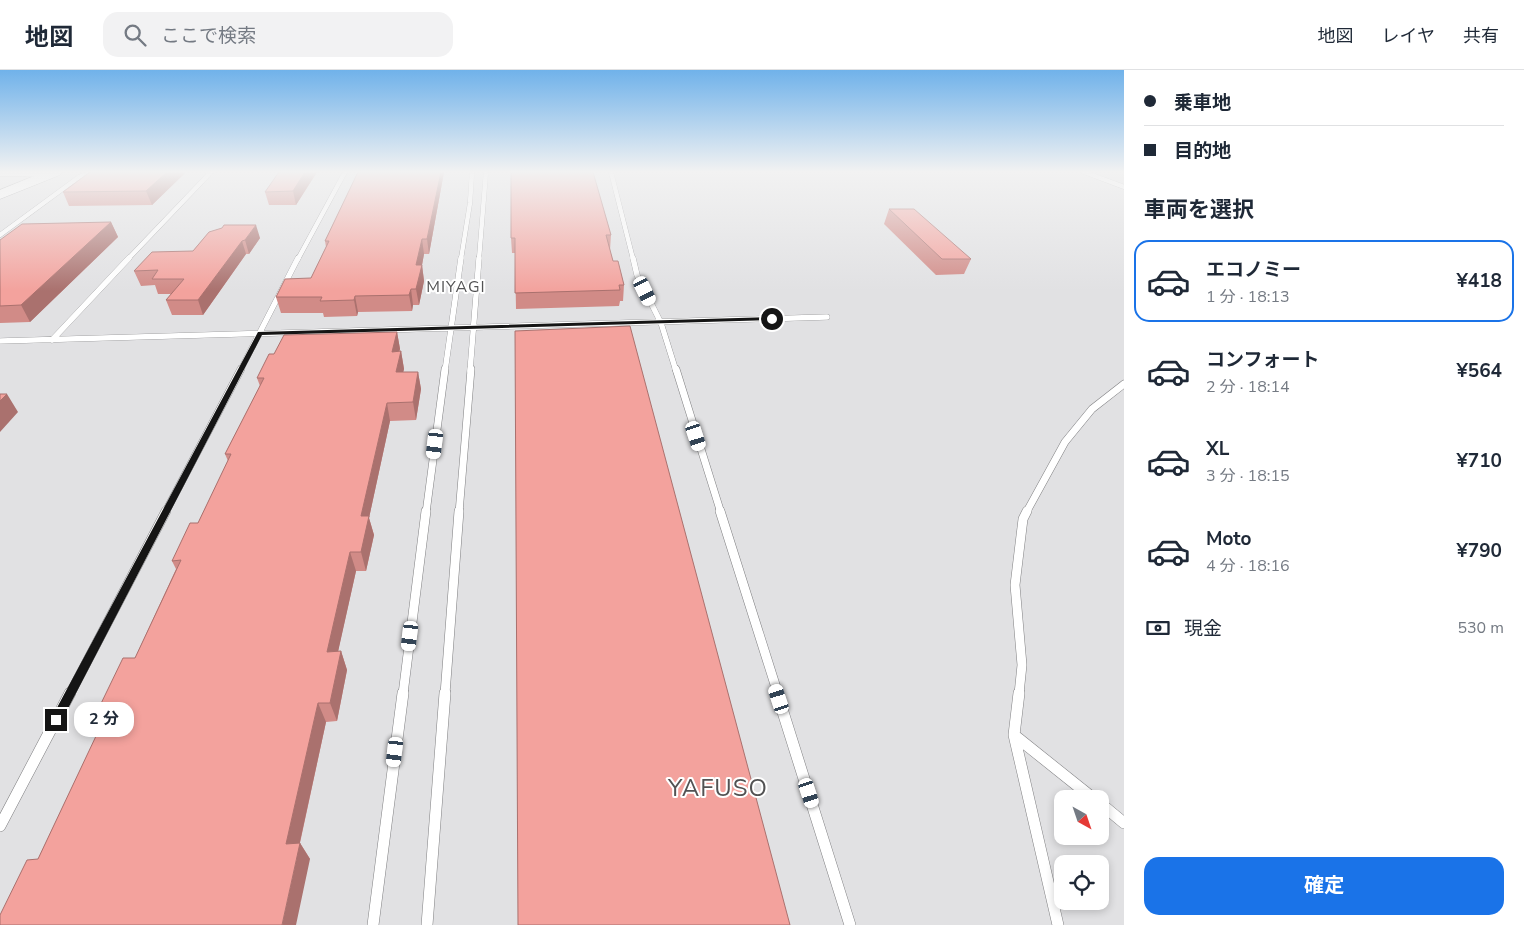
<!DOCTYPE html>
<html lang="ja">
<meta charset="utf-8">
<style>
body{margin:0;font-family:"Nunito Sans","Noto Sans JP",sans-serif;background:#f2f2f3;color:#1f2937;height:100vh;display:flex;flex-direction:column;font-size:19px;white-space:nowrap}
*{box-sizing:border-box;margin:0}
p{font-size:16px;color:#747a83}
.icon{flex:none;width:28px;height:28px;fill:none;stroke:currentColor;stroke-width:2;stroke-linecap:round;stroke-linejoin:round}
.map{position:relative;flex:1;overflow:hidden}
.drawer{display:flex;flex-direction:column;background:#fff;width:400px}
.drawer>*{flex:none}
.hud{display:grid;align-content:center;height:110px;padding:0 20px;background:#fff}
.needle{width:32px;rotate:140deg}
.tools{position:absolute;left:1054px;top:720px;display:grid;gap:10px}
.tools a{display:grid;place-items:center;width:55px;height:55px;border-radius:10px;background:#fff;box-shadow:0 2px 8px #0003;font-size:25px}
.end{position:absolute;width:22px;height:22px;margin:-11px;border:6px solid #151515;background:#fff;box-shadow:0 0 0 2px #fff}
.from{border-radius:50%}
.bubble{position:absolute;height:35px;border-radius:15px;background:#fff;box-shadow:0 2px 8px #0003;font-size:16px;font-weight:700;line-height:35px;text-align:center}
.car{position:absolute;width:15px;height:30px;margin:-15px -8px;border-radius:6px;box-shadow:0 0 4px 1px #0007;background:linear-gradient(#fff 24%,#345 0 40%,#fff 0 76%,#345 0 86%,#fff 0)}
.hud b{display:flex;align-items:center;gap:18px;height:48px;font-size:19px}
.hud b+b{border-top:1px solid #e0e1e3}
.hud i{width:12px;height:12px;background:#1f2937}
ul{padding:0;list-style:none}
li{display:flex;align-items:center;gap:15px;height:82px;margin:0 10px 8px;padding:0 10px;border:2px solid transparent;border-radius:15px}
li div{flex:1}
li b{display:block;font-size:19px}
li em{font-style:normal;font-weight:700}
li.selected{border-color:#1a73e8}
li>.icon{width:45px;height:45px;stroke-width:1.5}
h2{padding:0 20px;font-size:22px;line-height:60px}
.pay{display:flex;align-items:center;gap:12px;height:55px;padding:0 20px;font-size:19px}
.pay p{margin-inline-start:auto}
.cta{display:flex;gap:10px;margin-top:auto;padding:10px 20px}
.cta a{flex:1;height:58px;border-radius:15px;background:#1a73e8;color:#fff;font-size:20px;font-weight:700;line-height:58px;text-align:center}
header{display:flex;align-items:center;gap:30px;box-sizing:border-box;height:70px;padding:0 25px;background:#fff;border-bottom:1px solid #e0e1e3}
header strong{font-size:24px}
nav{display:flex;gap:28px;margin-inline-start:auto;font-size:18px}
.search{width:350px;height:45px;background:#f2f2f3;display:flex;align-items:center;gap:12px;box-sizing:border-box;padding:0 18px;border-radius:15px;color:#747a83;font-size:19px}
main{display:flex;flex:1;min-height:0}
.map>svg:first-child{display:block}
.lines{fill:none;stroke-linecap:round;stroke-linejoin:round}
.lane-far4-casing{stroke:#7f7f81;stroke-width:5}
.lane-far3-casing{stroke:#7f7f81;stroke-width:6}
.lane-far2-casing{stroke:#7f7f81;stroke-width:8}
.lane-far1-casing{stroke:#7f7f81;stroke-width:10}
.lane-casing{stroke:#7f7f81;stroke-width:12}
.secondary-casing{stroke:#7f7f81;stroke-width:1}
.highway-casing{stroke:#7f7f81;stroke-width:1}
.lane-far4{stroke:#fff;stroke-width:4.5}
.lane-far3{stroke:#fff;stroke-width:5.5}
.lane-far2{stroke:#fff;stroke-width:7}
.lane-far1{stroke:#fff;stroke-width:9}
.lane{stroke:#fff;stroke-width:11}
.secondary{fill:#fff;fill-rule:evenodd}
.highway{fill:#fff;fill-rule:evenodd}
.wall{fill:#d18b87}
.shaded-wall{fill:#aa716e}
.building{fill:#f3a29d;stroke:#aa716e}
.route{fill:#151515}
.labels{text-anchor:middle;stroke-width:4;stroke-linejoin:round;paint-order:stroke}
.far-quarter-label{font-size:16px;letter-spacing:1px;fill:#525253;stroke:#fff}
.near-quarter-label{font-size:24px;letter-spacing:1px;fill:#525253;stroke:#fff}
</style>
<header>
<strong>地図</strong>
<div class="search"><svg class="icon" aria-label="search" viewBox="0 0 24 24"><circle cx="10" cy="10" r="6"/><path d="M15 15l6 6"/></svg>ここで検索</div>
<nav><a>地図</a><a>レイヤ</a><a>共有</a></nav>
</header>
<main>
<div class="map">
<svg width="1124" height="855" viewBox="0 0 1124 855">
<rect width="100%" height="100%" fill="#e1e1e3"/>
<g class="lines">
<g class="lane-far4-casing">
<path id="lane-far4" d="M611 102 633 189
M1084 102 1124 117
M0 165 79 107 91 102
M128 189 211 102
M298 189 345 102
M461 189 470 133 472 102
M479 189 486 102"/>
</g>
<g class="lane-far3-casing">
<path id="lane-far3" d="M633 188 637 205 661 253 676 301
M52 270 129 188
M0 271 827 247
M240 301 298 188
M445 301 461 188
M470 301 479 188"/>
</g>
<g class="lane-far2-casing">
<path id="lane-far2" d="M676 299 721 443
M165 443 241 299
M426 443 445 299
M459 443 471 299
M1026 443 1065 372 1092 339 1124 314"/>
</g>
<g class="lane-far1-casing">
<path id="lane-far1" d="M720 441 778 624
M70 624 166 441
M403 624 426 441
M445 624 459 441
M1019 624 1022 595 1015 515 1023 449 1027 441"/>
</g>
<g class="lane-casing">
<path id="lane" d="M777 623 850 855
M1019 623 1014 665 1058 855
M1014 665 1094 729
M1100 733 1124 753
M0 756 70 623
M373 855 403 623
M427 855 445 623"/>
</g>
<g class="secondary-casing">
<path id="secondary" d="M0 102H54L55 104 50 107 0 106Z"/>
</g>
<g class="highway-casing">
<path id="highway" d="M44 102H62L60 105 0 129V120Z"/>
</g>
<use href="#lane-far4" class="lane-far4"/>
<use href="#lane-far3" class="lane-far3"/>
<use href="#lane-far2" class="lane-far2"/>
<use href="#lane-far1" class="lane-far1"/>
<use href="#lane" class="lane"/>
<use href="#secondary" class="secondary"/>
<use href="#highway" class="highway"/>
</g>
<path class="wall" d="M90 102H186L152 135 69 136 63 122Z
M317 102 296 135H269L265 122Z
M358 102H444L429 184H424L422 195 424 211 419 235H413L412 241 358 242 357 246 324 247 323 243H281L276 227 311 208 326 177 325 171Z
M889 139 971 189 964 204 936 205 884 154Z
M111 152 118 167 30 252 0 253V170Z
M209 162 260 168 249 184H246L203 245H172L166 230 172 224H158L155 215 141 216 134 201 193 181Z
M611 165 610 180 613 191 624 215 623 231H620L619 236 516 239 515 183H512L511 168Z
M397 262 400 279 399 281H401L404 299 403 302H418L421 319 416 350 390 351 369 448 374 465 366 501H356L338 581H341L347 600 337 651 326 652 300 773 310 789H38L101 656 94 648 135 588 176 499 172 491 198 453 228 391 225 384 260 316 257 308 274 284Z"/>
<path class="shaded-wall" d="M167 102H186L152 135 146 121Z
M305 102H317L296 135 293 121Z
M441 102H444L429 184 427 169Z
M111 152 118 167 30 252 21 235Z
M256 155 260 168 249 184 245 170Z
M422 169 424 184 422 195 424 211 419 235 416 219V195Z
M242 171 246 184 203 245 198 230Z
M411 219 413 235 412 241 409 225Z
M355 226 358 242 357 246 354 230Z
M397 262 400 279 395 299 392 282Z
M401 281 404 299 399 320 396 302Z
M418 302 421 319 416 350 413 332Z
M7 324 18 342 0 362V331Z
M387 333 390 351 369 448 374 465 366 501 361 482V446Z
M350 482 356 501 334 600 327 582Z
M341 581 347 600 337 651 330 633Z
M318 633 326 652 296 790 286 774Z
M300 773 310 789 296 855H282Z"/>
<path class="building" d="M90 102H167L146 121 63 122Z
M279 102H305L293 121 265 122Z
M358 102H441L427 169H422L416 195H422L416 219H411L409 225 355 226 354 230 320 231 322 227H276L285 209 311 208 329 171H325Z
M511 102H593L611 165H606L613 191H618L624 215H619L620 220 515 223V168H511Z
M889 139H914L971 189H942Z
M111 152 21 235 0 236V170L22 154Z
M224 155H256L245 170 242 171 198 230H166L184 209H152L158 200 134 201 152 182 193 181 209 162 222 158Z
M630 256 790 855H518L515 261Z
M397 262 392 282 401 281 396 302H418L413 332 387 333 361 446H369L361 482H350L327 582 341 581 330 633H318L286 774 300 773 282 855H0V845L27 790 38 789 105 647 94 648 123 588H135L181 490 172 491 190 453H198L231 384H225L264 308H257L269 284H274L284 265Z
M0 324H7L0 331Z"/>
<linearGradient id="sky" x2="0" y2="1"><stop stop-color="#70b2ea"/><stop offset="0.46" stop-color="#f2f2f2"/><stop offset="1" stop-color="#f2f2f2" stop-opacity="0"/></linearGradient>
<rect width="1124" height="221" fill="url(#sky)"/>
<path class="route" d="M772 247 774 250 262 265 60 654H52L50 650 52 647 258 262Z"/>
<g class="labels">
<g class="far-quarter-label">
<text x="456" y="222">MIYAGI</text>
</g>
<g class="near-quarter-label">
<text x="718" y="726">YAFUSO</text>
</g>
</g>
</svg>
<div class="tools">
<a><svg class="needle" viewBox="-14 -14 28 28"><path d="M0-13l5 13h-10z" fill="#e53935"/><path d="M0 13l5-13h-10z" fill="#747a83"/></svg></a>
<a><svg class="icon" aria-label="locate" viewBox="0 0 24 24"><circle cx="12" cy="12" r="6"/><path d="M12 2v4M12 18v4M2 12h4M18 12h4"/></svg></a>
</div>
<i class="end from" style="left:772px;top:249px"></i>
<i class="end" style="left:56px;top:650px"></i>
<div class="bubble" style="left:74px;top:632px;width:60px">2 分</div>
<i class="car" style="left:645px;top:221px;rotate:154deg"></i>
<i class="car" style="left:696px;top:366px;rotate:162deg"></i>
<i class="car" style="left:435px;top:374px;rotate:187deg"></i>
<i class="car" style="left:410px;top:566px;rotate:187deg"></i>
<i class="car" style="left:779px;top:629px;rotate:342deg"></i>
<i class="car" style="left:395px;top:682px;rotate:187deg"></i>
<i class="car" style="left:809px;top:723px;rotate:162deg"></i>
</div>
<section class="drawer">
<div class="hud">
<b><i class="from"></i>乗車地</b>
<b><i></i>目的地</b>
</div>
<h2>車両を選択</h2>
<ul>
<li class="selected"><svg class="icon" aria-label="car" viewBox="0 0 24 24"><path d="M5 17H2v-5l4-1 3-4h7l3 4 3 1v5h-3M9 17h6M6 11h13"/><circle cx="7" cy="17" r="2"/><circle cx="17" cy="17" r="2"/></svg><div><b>エコノミー</b><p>1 分 · 18:13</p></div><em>¥418</em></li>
<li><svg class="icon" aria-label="car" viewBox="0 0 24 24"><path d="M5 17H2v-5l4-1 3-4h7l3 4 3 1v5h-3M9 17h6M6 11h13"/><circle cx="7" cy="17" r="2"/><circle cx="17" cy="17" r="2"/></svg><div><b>コンフォート</b><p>2 分 · 18:14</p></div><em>¥564</em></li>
<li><svg class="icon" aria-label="car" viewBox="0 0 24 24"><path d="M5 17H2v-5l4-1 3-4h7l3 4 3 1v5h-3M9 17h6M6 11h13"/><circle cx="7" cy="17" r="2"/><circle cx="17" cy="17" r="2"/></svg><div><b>XL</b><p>3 分 · 18:15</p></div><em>¥710</em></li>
<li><svg class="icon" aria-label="car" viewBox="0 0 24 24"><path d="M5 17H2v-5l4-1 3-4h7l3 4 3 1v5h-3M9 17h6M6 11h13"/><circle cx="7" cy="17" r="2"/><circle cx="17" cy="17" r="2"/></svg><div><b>Moto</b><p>4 分 · 18:16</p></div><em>¥790</em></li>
</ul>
<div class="pay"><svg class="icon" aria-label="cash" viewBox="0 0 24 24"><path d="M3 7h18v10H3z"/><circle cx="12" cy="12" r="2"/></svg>現金<p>530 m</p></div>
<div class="cta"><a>確定</a></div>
</section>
</main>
